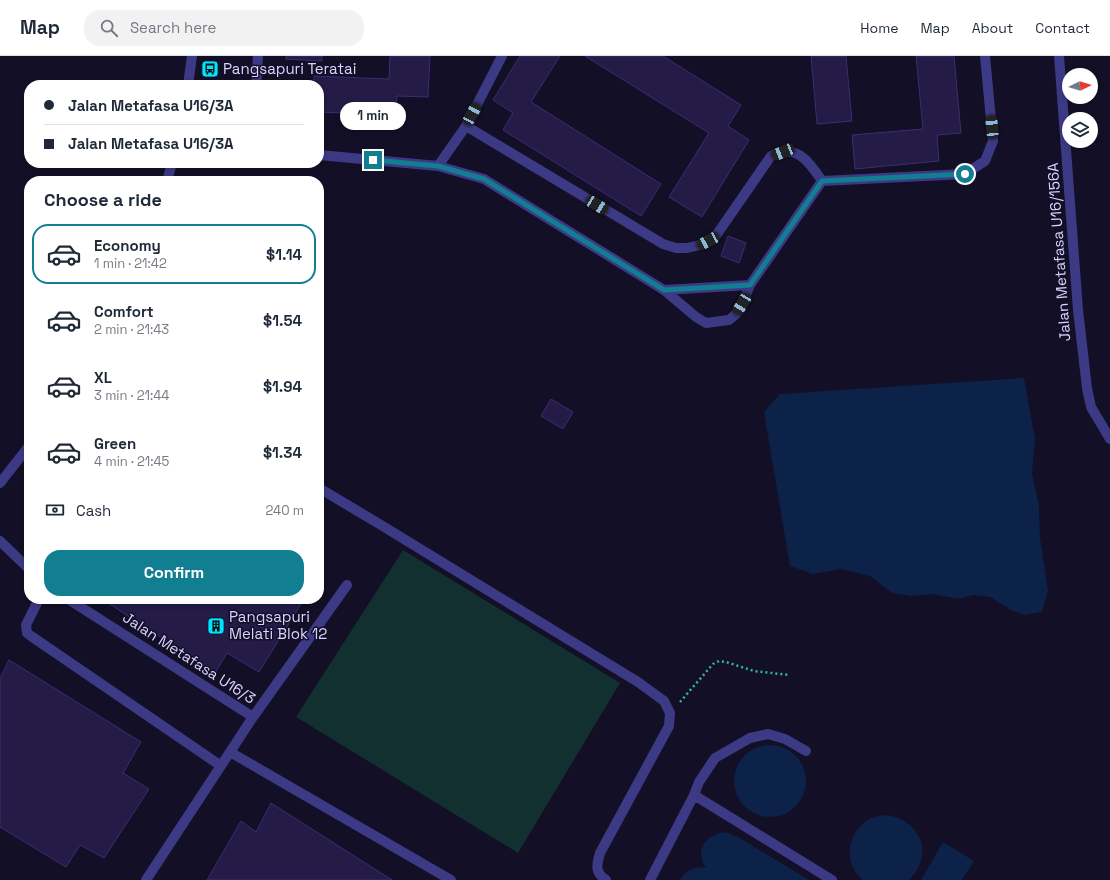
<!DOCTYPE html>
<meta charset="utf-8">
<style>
body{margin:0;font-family:"Space Grotesk",sans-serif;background:#f2f2f3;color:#1f2937;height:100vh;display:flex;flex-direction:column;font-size:15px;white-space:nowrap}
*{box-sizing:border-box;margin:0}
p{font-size:13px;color:#747a83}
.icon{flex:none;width:22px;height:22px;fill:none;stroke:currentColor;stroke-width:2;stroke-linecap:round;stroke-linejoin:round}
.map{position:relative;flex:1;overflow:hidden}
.details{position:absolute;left:24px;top:120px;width:300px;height:428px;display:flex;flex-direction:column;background:#fff;border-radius:16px;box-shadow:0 2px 6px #0003}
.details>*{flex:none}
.top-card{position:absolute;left:24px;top:24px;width:300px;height:88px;border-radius:16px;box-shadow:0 2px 6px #0003;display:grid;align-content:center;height:88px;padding:0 20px;background:#fff}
.needle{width:26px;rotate:85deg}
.tools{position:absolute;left:1062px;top:12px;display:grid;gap:8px}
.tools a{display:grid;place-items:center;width:36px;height:36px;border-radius:50%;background:#fff;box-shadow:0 2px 6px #0003;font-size:20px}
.end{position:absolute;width:18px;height:18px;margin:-9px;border:5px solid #117e91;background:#fff;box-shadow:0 0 0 2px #fff}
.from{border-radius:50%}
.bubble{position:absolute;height:28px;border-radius:14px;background:#fff;box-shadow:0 2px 6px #0003;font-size:13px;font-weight:700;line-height:28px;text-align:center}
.car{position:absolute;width:12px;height:24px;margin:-12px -6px;border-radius:5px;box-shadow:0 0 3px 1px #0007;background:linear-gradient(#222 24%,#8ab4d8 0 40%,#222 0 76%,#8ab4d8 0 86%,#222 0)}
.top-card b{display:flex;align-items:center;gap:14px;height:38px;font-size:15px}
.top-card b+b{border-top:1px solid #e0e1e3}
.top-card i{width:10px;height:10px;background:#1f2937}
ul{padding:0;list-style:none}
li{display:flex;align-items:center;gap:12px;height:60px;margin:0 8px 6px;padding:0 12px;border:2px solid transparent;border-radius:16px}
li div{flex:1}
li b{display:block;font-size:15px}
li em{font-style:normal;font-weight:700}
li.current{border-color:#117e91}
li>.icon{width:36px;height:36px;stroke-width:1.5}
h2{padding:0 20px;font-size:18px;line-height:48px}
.pay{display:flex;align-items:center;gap:10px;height:44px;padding:0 20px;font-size:15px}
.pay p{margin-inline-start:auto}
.button{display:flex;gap:8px;margin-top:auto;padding:8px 20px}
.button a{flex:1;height:46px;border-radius:16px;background:#117e91;color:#fff;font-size:16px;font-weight:700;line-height:46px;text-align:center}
header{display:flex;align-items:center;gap:24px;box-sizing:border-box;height:56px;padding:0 20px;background:#fff;border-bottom:1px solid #e0e1e3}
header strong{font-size:19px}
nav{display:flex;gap:22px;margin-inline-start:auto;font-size:14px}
.search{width:280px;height:36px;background:#f2f2f3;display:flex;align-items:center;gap:10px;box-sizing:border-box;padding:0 14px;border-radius:16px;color:#747a83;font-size:15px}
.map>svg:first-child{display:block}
.green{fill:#12302f}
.water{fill:#0c2248}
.building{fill:#241b47;stroke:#3b2d73}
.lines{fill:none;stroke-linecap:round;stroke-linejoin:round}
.path{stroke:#2fb8b0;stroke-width:2.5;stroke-dasharray:2 3;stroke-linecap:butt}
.minor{stroke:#3d3a85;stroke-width:10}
.route{stroke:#117e91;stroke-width:5}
.labels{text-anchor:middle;stroke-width:3;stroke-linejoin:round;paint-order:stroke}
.poi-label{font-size:15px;fill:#d9d4ff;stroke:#130f26;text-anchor:start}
.street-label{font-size:15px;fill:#d9d4ff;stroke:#130f26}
</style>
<header>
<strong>Map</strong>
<div class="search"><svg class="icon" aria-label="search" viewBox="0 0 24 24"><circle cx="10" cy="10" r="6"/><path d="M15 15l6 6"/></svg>Search here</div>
<nav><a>Home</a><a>Map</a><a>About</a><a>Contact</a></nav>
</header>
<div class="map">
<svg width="1110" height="824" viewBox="0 0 1110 824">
<rect width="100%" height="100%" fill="#130f26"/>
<path class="green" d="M403 494 620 627 518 797 296 661Z"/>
<path class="water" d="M1024 322 1035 383 1032 417 1039 450 1040 482 1048 535 1042 556 1025 559 1011 554 990 541 973 539 958 543 932 538 912 540 892 537 870 520 841 513 813 518 790 510 764 356 780 338Z
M734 725a36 36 0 1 1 72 0a36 36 0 1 1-72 0Z
M886 759C921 764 935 798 909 824H863C844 809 846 780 865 766 871 761 879 760 886 759Z
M726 776 738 781 809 824H680C686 814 695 810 706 812 705 810 703 807 702 804 697 788 712 777 726 776Z
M943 786 974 805 962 824H921Z"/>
<path class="building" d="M286 0H322V5L286 3Z
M390 0H430L428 41 397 40 396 59 319 56V29H314V20L389 23Z
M520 0H560L531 46 661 128 641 160 503 74 513 57 493 44Z
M585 0H663L741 49 728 70 749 84 702 161 669 141 709 77Z
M811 0H846L852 65 817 68Z
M916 0H954L961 77 937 79 939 105 855 113 852 79 923 73Z
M728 180 746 187 739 207 721 200Z
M551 343 573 356 563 373 541 360Z
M102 543H304L259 616 227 597 215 617Z
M9 604 141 686 123 717 149 733 104 802 80 789 66 811 0 771V623Z
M271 747 392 824H207L241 765 256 776Z"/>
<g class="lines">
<path class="path" d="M680 646 713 608 719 605 726 606 754 615 789 619"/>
<path class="minor" d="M1059 0 1078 254 1087 332 1091 351 1110 383
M188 29 192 0
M256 29 258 0
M466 70 663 188 676 192H687L700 189 715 181 771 100C775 99 779 96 783 96 801 92 813 112 822 125
M319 99 438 110 484 123 664 234 750 229 822 125 965 118 985 105 993 85 985 0
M438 110 466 70 502 0
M167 125 172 107
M664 234 696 261 706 267 729 264 736 258 742 249 750 229
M0 427 29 390
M319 432 381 469 638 626 664 645 670 657 669 670 600 797C597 808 594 816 606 824
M0 485 29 513
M39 543 26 569 27 577 31 580 221 710
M68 543 253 661
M230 696 451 824
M694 739 832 824
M146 824 253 661 347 529
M650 824 694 739 699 726 715 702 750 682 768 678 785 683 806 695"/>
</g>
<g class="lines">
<path class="route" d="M373 104 438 110 484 123 664 234 750 229 822 125 965 118"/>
</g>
<defs>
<g id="bus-square" transform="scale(0.9)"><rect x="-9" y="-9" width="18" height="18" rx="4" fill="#00e5ff" stroke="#130f26"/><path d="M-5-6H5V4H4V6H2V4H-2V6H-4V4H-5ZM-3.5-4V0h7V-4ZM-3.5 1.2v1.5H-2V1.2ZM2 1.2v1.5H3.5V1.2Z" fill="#111"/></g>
<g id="building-square" transform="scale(0.9)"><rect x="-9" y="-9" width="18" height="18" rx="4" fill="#00e5ff" stroke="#130f26"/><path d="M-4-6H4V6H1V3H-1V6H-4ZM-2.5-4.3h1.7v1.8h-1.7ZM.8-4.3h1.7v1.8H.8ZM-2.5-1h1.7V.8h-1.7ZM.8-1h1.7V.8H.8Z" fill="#111"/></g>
</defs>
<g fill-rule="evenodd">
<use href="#bus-square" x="210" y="13"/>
<use href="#building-square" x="216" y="570"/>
</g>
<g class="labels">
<g class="poi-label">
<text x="223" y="18">Pangsapuri Teratai</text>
<text x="229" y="566">Pangsapuri<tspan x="229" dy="17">Melati Blok 12</tspan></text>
</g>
<g class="street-label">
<text transform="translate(1059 196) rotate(-94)" y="5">Jalan Metafasa U16/156A</text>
<text transform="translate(189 602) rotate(33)" y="5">Jalan Metafasa U16/3</text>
</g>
</g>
</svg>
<div class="tools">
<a><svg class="needle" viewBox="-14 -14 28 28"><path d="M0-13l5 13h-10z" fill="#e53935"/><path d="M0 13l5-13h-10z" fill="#747a83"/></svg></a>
<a><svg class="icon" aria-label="layers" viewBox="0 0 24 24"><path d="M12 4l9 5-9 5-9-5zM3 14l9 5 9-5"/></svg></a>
</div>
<i class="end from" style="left:965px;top:118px"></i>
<i class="end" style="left:373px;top:104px"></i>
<div class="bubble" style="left:340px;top:46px;width:66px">1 min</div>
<i class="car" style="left:472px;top:58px;rotate:28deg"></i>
<i class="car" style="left:992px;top:71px;rotate:355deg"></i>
<i class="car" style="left:783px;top:96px;rotate:248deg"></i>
<i class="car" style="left:597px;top:149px;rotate:121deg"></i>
<i class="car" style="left:708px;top:185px;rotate:242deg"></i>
<i class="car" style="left:742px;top:248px;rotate:211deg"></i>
<div class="top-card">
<b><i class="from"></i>Jalan Metafasa U16/3A</b>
<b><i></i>Jalan Metafasa U16/3A</b>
</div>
<section class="details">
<h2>Choose a ride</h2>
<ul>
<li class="current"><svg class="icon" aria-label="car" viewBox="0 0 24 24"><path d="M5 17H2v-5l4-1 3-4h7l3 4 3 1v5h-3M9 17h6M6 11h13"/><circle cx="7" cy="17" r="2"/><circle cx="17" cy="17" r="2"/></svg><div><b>Economy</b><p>1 min · 21:42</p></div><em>$1.14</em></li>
<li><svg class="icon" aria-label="car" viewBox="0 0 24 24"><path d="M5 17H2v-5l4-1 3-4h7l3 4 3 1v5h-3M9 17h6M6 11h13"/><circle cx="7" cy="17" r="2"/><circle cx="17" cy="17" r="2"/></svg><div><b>Comfort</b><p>2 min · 21:43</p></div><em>$1.54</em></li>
<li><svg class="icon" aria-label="car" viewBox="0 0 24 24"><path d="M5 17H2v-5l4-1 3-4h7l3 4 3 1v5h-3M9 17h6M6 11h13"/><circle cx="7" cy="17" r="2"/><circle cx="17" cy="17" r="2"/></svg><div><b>XL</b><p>3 min · 21:44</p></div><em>$1.94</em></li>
<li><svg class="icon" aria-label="car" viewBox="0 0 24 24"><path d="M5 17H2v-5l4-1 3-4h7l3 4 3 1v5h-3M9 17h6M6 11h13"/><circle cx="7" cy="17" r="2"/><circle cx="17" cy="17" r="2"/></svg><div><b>Green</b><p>4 min · 21:45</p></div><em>$1.34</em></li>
</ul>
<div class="pay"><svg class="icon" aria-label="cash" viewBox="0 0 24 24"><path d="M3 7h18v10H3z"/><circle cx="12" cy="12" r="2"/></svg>Cash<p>240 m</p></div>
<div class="button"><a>Confirm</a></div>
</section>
</div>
